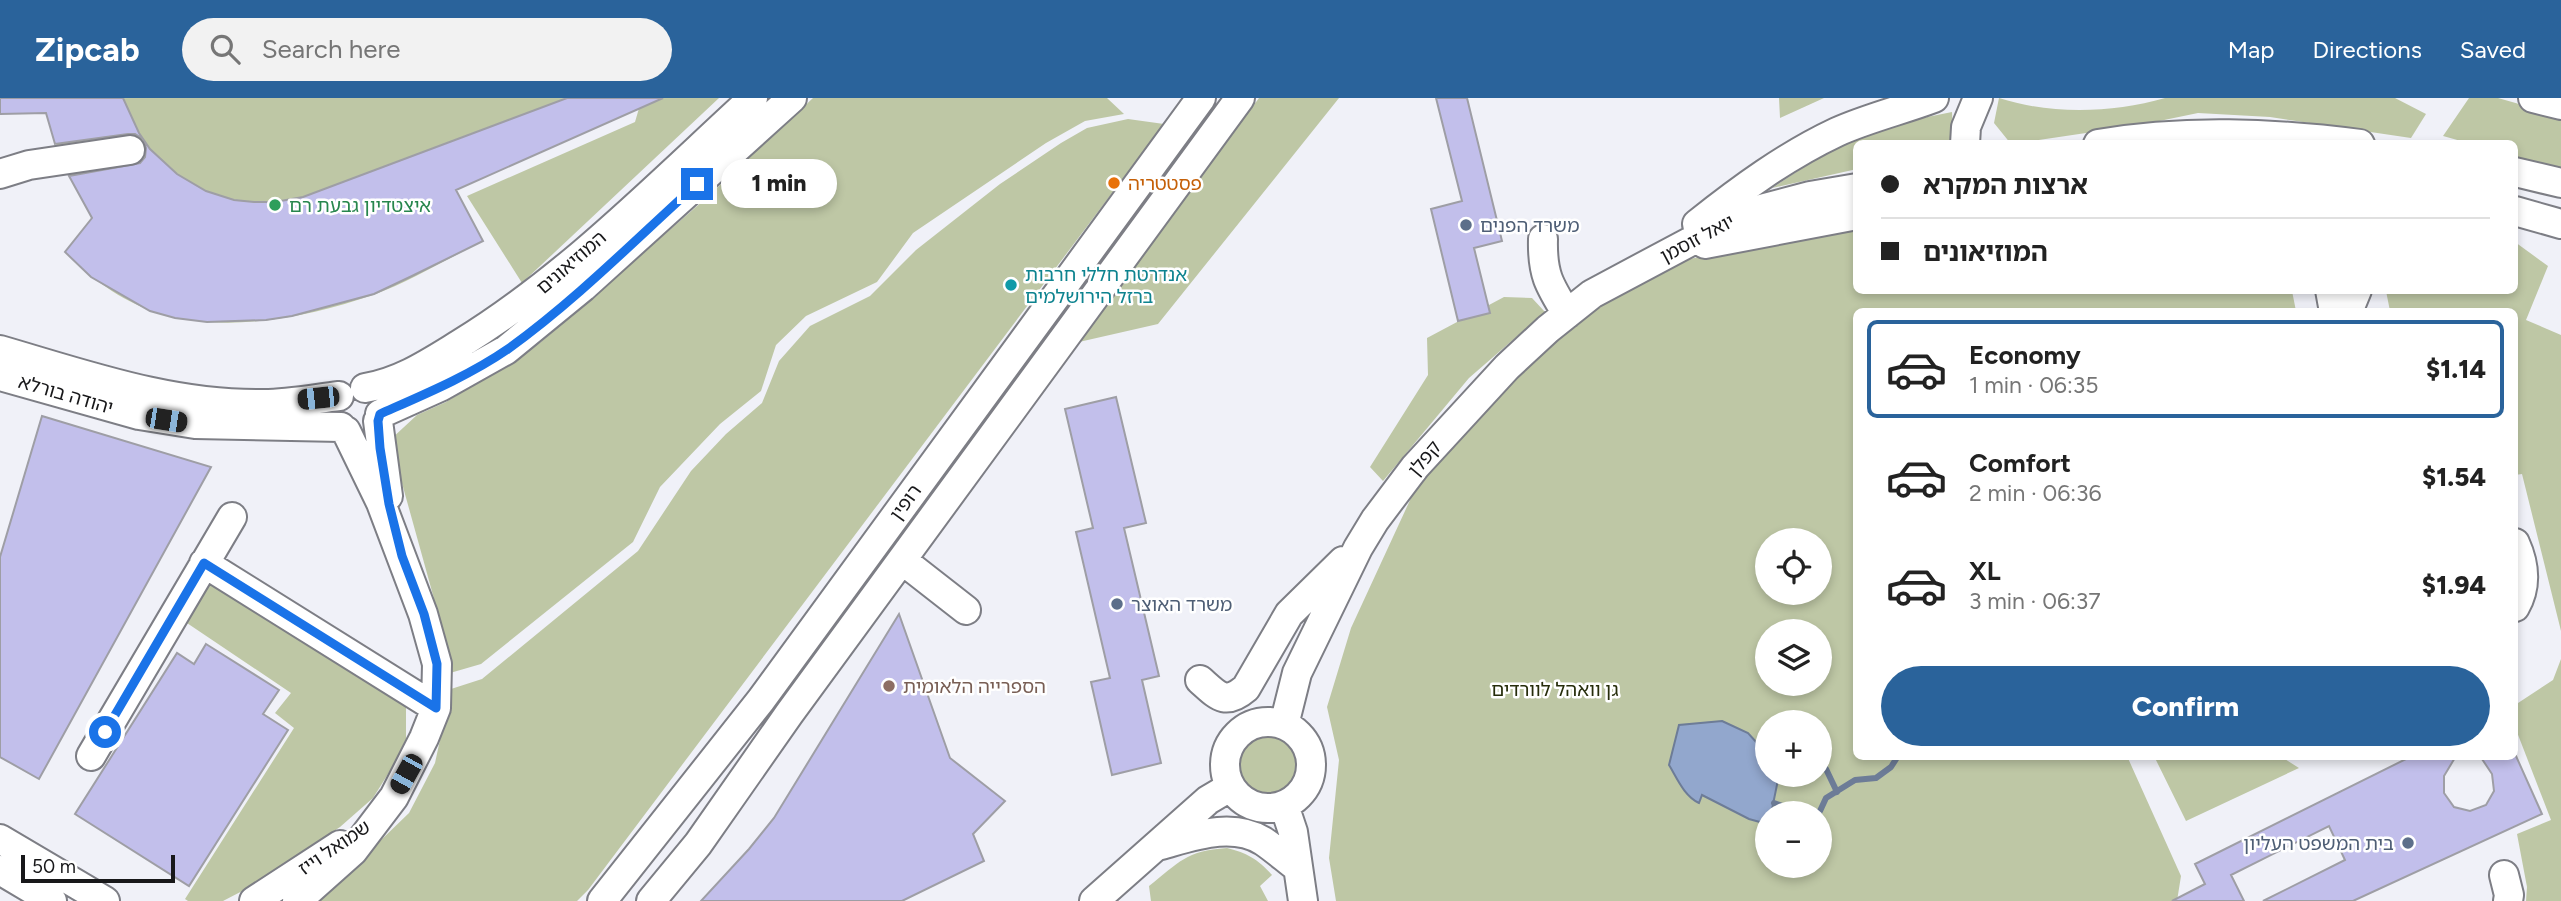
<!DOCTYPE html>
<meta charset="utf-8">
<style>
body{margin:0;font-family:Figtree,"Noto Sans Hebrew",sans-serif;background:#f2f2f2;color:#222;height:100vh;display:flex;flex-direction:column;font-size:26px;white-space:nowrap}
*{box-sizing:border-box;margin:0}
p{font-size:23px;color:#767676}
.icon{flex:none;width:38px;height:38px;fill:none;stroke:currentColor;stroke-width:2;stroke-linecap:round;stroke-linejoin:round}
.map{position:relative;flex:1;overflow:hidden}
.side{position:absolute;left:1853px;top:210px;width:665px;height:452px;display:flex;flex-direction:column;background:#fff;border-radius:10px;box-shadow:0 4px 10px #0003}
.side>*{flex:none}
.top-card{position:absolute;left:1853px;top:42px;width:665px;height:154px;border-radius:10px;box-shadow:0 4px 10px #0003;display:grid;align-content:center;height:154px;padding:0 28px;background:#fff}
.fabs{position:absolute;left:1755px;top:430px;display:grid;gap:14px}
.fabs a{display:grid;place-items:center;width:77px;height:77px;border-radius:50%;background:#fff;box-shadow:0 4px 10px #0003;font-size:35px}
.scale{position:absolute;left:21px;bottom:18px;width:154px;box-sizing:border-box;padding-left:7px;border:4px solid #18181a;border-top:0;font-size:19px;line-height:24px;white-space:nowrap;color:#18181a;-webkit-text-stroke:5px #fff;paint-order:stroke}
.end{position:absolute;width:32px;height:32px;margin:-16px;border:9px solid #1a73e8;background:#fff;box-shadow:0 0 0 4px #fff}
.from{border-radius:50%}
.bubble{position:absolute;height:49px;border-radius:24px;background:#fff;box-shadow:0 4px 10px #0003;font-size:23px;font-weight:800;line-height:49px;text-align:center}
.car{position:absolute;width:21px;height:42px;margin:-21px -10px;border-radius:9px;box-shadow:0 0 5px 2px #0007;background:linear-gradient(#222 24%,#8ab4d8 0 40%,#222 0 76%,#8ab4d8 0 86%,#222 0)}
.top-card b{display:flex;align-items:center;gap:24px;height:66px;font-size:26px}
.top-card b+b{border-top:2px solid #e0e0e0}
.top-card i{width:18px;height:18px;background:#222}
ul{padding:12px 0 0;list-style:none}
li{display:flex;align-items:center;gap:21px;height:98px;margin:0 14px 10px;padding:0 14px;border:4px solid transparent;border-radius:10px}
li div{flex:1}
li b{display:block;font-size:26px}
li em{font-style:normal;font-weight:800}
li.current{border-color:#2a639b}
li>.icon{width:63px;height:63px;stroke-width:1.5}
.cta{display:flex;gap:14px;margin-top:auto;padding:14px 28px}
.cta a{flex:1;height:80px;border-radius:42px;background:#2a639b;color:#fff;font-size:28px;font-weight:800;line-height:80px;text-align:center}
header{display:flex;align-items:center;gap:42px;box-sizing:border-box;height:98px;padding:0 35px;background:#2a639b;color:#fff}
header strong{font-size:33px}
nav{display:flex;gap:38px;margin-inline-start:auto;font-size:24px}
.search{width:490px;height:63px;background:#f2f2f2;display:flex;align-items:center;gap:18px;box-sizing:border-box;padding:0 24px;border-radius:38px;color:#767676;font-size:26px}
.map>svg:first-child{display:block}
.green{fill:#bec7a5;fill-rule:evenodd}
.water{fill:#92a7cd;stroke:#6d7c97;stroke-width:2}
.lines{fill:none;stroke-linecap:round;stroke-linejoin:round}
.stream{stroke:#6d7c97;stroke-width:6}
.building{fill:#c2bfeb;stroke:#9e9ea5;stroke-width:2}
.minor-casing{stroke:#7d7e85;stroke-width:32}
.minor{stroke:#fff;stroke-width:28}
.route{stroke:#1a73e8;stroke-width:9}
.food-dot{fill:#e8710a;stroke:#fff;stroke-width:2.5}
.leisure-dot{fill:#2e9e5b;stroke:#fff;stroke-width:2.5}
.service-dot{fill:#5c6f8a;stroke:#fff;stroke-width:2.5}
.culture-dot{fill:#0f9aa8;stroke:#fff;stroke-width:2.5}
.education-dot{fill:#8d6e63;stroke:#fff;stroke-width:2.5}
.labels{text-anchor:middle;stroke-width:5;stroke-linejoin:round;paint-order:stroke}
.food-label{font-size:19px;fill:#c56008;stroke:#fff;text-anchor:start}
.leisure-label{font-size:19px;fill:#27864d;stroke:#fff;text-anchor:start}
.service-label{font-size:19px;fill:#4e5e75;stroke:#fff;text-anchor:start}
.street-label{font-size:19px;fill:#18181a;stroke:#fff}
.culture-label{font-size:19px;fill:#0d838f;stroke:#fff;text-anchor:start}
.education-label{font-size:19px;fill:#785e54;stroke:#fff;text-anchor:start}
.park-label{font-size:19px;fill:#262d0b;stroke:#fff}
</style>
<header>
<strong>Zipcab</strong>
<div class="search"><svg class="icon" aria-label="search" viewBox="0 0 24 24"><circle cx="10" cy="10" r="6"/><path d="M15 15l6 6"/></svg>Search here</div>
<nav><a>Map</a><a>Directions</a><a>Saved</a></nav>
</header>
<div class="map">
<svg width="2561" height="803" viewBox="0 0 2561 803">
<rect width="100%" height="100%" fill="#f0f1f8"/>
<path class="green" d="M0 0H639L456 92 483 143C447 161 411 183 373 197 305 220 222 237 153 213 119 202 89 178 65 154L92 120 63 66 46 16H0Z
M642 0H719L522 185 467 98 635 24Z
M813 0H1107L1124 16 1085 23 1046 45 913 135 877 184 806 218 776 247 761 293 720 326 660 389 633 444 481 566 450 575 433 497 390 342 417 317 446 304 541 244 704 102Z
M1259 0H1339L1158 226 1079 244Z
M1779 0H1824L1780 20Z
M1999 0C2052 17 2112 15 2165 0H2395L2426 16 2411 40 2270 19 2198 15 2140 27 2011 46 1994 25Z
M2469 0H2498L2561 18V74L2515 60V46L2468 45 2443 38Z
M1952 14 1953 45 1857 46V71L1772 90 1830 52 1883 28Z
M1128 21 1164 26 588 792 577 803H318L409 715 435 665 451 591 482 581 638 453 691 373 726 336 762 305 779 263 810 228 870 198 916 152 1000 86 1061 45 1087 30Z
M1857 128V192L2292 193 2296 213 1857 214V658H2127L2181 778 2177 803H1336L1329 760 1339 662 1327 609 1351 530 1417 387 1504 285 1582 214 1659 167ZM1768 443H1820V495H1768ZM1768 534H1820V586H1768ZM1768 625H1820V677H1768ZM1768 716H1820V768H1768Z
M2515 144 2548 168 2526 222 2561 237V533L2522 376 2515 377V214L2390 213 2386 193 2515 192Z
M1504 199 1532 200 1545 214 1469 280 1383 383 1370 369 1428 277 1427 240Z
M208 477 406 606V641L393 668 373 700 340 729 250 789 223 803H188L185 801 294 630 275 615 291 595 181 521Z
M2561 561V803H2526L2527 789 2517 736 2551 722 2515 629V607L2553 582Z
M1237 667a32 32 0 1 1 64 0a32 32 0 1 1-64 0Z
M2154 658H2280L2299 670 2186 723Z
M1227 750C1247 755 1258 761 1272 777L1260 788 1268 803H1151L1149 788C1180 764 1185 753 1227 750Z"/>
<path class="water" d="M1722 623 1748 635 1767 656 1768 677H1779L1771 716H1768L1767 726 1749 721 1702 697 1699 705C1684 698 1677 680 1669 667L1679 627Z"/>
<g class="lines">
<path class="stream" d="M1826 671 1837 694
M1774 705 1805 716
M1815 716 1820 713 1826 700 1855 682 1876 680 1891 669 1898 658"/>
</g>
<path class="building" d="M0 0H123L139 35 150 51 177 76 206 93 234 102 254 104H275L303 99 567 0H663L456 92 483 143 412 178 374 196 292 218 266 222 207 224 175 220 150 213 91 179 65 154 92 120 69 78 140 65 145 59 146 50 143 41 135 36H128L55 46 46 15 0 16Z
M1436 0H1467L1502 143 1474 150 1490 215 1458 223 1431 111 1462 103Z
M1116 299 1146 425 1124 430 1159 578 1142 582 1161 665 1112 677 1091 584 1110 580 1076 434 1093 430 1065 311Z
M42 318 211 369 39 681 0 659V459Z
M899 516 950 660 1005 703 973 736 984 763 902 803H701L749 751 774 720Z
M206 546 279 592 263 616 288 632 189 788 75 716 177 555 194 566Z
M2412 658H2456L2444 678V695L2454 709 2470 713 2486 707 2494 693 2492 676 2480 658H2516L2542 716 2353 803H2263L2345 762 2329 728 2231 777 2244 803H2172L2205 786 2195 766Z"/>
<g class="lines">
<g class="minor-casing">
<path id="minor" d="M2533 0 2561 7
M1965 46 1966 29 1978 0
M2098 46C2185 31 2273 35 2360 46
M2515 74 2561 85
M0 76 29 67 130 52
M2515 113 2561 126
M1697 126C1741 91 1786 58 1837 34 1868 20 1902 12 1934 0
M1543 141C1542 176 1549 187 1567 216
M1705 146 1857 117
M2330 192 2334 214
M2348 214 2357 192
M0 252C86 277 173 308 264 306 288 306 314 301 339 298
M0 278 139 317 195 326 341 329
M365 290C401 284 429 265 460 246 569 179 659 86 753 0
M380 316 440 289 506 252 583 189 792 0
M378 323 388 398
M2515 445C2525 467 2527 488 2515 509
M902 462 966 512
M204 465 436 610
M1200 582C1218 598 1225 608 1246 590L1289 516 1343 463
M1225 667a43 43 0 1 1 86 0a43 43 0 1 1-86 0Z
M1284 627 1297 575 1358 450 1375 422 1415 369 1507 269 1548 231 1592 196 1742 116 1810 98 1857 90
M91 658 232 419
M1284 707 1293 734 1303 803
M0 741 105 803
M1161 747C1194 738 1232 724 1263 743 1275 751 1286 761 1298 770
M0 772 52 803
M2504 777 2509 797 2508 803
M254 803 340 747
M297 803 353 753 394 699 424 640 436 610 437 566 423 516 381 405 346 333
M602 803 761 602 1201 0
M651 803 698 746 789 616 1240 0
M1094 803 1208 702 1230 689"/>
</g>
<use href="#minor" class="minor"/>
</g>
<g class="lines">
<path class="route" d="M105 634 204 465 436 610 437 566 424 516 402 458 389 406 380 350 378 323 380 316C423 297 469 278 508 251 576 202 636 141 697 86"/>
</g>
<circle class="food-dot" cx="1114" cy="85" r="7"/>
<circle class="leisure-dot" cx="275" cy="107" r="7"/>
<g class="service-dot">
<circle cx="1466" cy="127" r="7"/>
<circle cx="1117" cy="506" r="7"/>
<circle cx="2408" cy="745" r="7"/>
</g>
<circle class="culture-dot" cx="1011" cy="187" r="7"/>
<circle class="education-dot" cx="889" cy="588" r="7"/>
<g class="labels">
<g class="food-label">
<text x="1128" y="92">פסטטריה</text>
</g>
<g class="leisure-label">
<text x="289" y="114">איצטדיון גבעת רם</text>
</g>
<g class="service-label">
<text x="1480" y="134">משרד הפנים</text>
<text x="1131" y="513">משרד האוצר</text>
<text x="2394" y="752" text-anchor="end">בית המשפט העליון</text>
</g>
<g class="street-label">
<text transform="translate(1697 140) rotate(-28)" y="7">יואל זוסמן</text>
<text transform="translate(571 164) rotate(-41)" y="7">המוזיאונים</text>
<text transform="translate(66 296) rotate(16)" y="7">יהודה בורלא</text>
<text transform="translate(1424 360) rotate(-50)" y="7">קפלן</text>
<text transform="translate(905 404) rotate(-54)" y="7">רופין</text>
<text transform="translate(334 749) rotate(-34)" y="7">שמואל וייז</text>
</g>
<g class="culture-label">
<text x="1025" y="183">אנדרטת חללי חרבות<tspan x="1025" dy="22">ברזל הירושלמים</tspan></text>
</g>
<g class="education-label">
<text x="903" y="595">הספרייה הלאומית</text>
</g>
<g class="park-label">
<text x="1555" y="598">גן וואהל לוורדים</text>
</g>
</g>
</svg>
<div class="fabs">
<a><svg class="icon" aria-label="locate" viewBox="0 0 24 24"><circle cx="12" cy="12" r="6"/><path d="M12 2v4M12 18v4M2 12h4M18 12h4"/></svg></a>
<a><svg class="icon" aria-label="layers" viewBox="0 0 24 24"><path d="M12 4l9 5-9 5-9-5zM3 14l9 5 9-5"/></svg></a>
<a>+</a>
<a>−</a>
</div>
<div class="scale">50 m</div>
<i class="end from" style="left:105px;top:634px"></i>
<i class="end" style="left:697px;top:86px"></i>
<div class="bubble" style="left:721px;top:61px;width:116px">1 min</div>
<i class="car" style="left:318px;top:300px;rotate:264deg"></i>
<i class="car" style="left:166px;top:322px;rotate:99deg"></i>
<i class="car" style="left:406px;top:676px;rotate:209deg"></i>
<div class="top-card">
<b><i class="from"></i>ארצות המקרא</b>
<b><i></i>המוזיאונים</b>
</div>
<section class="side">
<ul>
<li class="current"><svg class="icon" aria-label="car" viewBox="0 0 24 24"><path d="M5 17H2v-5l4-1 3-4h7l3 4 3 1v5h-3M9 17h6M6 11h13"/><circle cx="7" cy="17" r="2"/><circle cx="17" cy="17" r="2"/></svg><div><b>Economy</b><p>1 min · 06:35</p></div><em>$1.14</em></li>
<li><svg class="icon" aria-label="car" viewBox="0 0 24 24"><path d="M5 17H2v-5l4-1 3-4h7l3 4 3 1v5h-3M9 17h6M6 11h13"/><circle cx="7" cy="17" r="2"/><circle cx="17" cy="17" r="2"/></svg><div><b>Comfort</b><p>2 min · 06:36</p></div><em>$1.54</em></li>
<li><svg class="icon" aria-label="car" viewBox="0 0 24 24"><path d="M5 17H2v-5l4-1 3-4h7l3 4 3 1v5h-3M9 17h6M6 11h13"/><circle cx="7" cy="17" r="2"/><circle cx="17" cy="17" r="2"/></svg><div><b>XL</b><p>3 min · 06:37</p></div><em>$1.94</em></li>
</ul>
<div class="cta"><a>Confirm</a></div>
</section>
</div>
